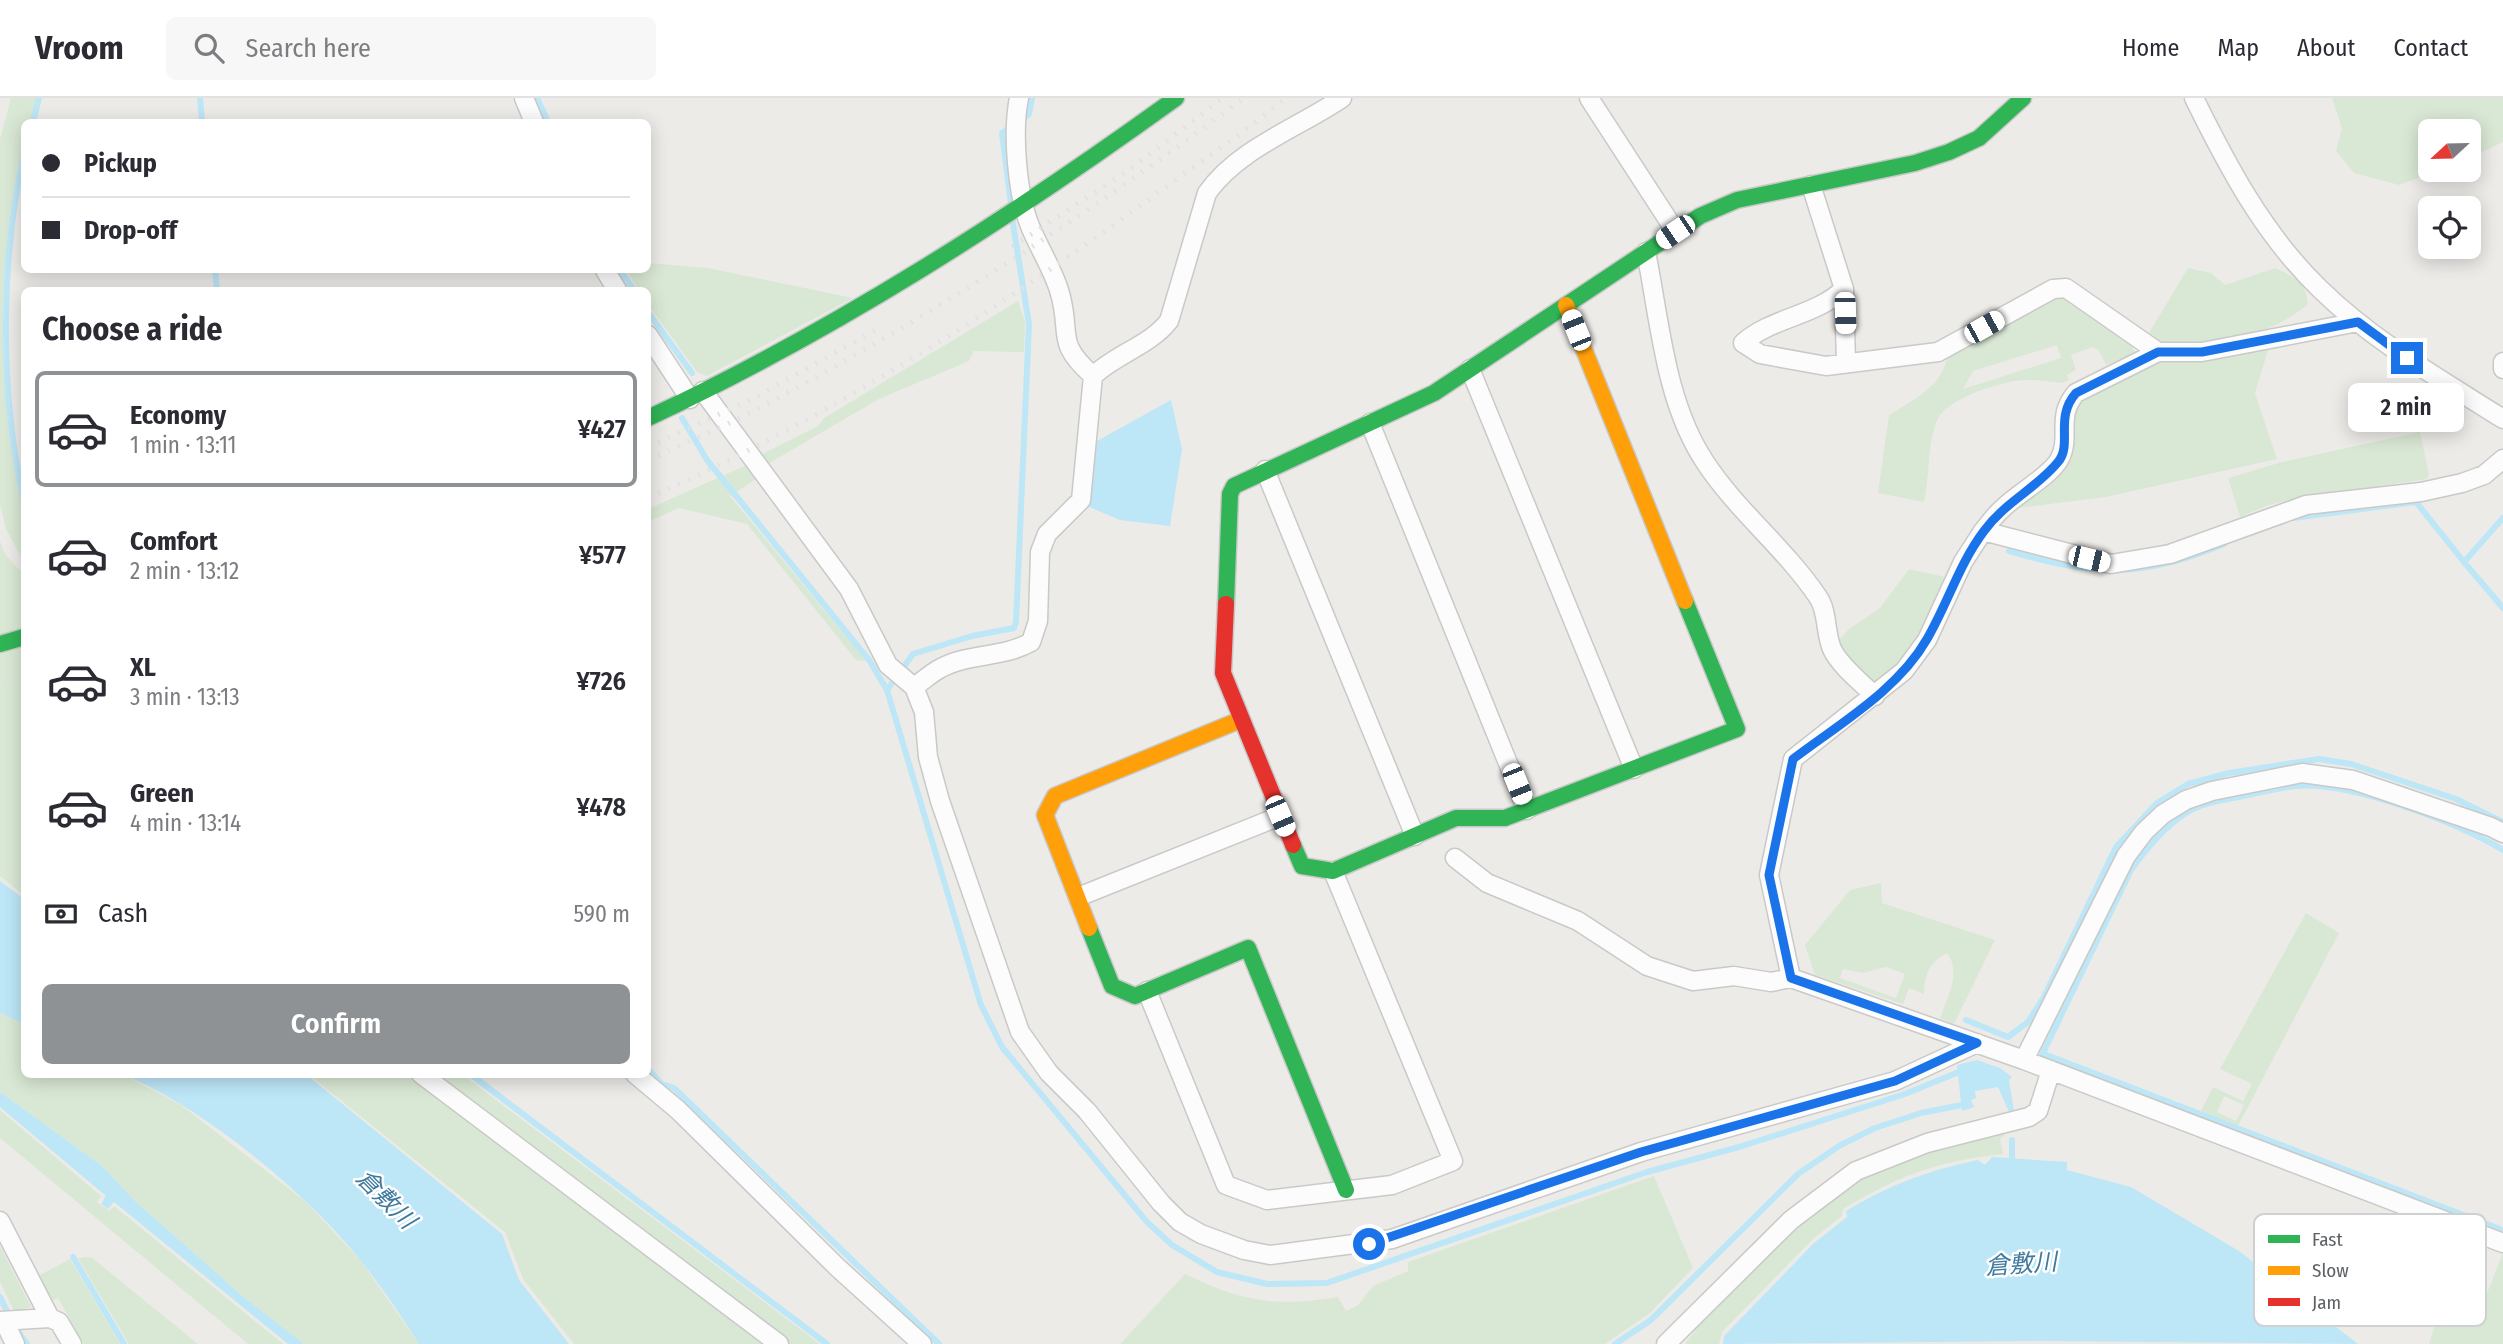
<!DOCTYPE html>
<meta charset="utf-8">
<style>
body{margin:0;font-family:"Fira Sans Condensed","Noto Sans JP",sans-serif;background:#f7f7f7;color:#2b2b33;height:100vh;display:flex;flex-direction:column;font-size:26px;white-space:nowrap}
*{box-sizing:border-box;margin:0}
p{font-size:23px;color:#7c7c81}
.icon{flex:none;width:38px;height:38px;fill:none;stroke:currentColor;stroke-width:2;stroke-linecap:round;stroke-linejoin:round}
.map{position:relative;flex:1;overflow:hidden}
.drawer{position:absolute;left:21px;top:189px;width:630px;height:791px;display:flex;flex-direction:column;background:#fff;border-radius:10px;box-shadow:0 4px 18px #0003}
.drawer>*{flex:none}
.guide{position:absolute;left:21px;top:21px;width:630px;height:154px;border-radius:10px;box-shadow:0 4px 18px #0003;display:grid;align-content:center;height:154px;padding:0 21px;background:#fff}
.needle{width:46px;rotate:248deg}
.controls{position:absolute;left:2418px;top:21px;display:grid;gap:14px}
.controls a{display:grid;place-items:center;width:63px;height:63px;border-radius:10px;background:#fff;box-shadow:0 4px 18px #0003;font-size:35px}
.end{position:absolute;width:32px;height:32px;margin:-16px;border:9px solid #1a73e8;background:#fff;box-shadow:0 0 0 4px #fff}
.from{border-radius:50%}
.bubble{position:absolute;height:49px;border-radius:10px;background:#fff;box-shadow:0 4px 18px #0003;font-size:23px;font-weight:600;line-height:49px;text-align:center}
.car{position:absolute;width:21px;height:42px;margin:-21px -10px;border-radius:9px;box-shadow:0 0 5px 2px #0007;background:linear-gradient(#fff 24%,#345 0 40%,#fff 0 76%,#345 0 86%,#fff 0)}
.guide b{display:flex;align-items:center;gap:24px;height:66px;font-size:26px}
.guide b+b{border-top:2px solid #e1e1e2}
.guide i{width:18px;height:18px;background:#2b2b33}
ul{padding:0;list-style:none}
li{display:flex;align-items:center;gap:21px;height:116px;margin:0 14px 10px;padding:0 7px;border:4px solid transparent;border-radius:10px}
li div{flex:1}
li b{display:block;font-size:26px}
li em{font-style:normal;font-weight:600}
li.active{border-color:#8f9294}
li>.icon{width:63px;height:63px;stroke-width:1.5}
h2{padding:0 21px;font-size:32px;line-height:84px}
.pay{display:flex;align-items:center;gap:18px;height:77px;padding:0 21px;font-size:26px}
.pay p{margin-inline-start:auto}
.action{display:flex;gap:14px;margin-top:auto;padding:14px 21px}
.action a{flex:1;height:80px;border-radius:10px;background:#8f9294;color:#fff;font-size:28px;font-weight:600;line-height:80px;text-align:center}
header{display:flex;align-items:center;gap:42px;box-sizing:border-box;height:98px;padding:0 35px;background:#fff;border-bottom:2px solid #e1e1e2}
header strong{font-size:33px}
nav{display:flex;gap:38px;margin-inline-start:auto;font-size:24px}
.search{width:490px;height:63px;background:#f7f7f7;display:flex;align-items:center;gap:18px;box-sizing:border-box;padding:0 24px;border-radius:10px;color:#7c7c81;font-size:26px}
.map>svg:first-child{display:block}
.green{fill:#d9e8d4;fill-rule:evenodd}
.water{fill:#bde6f7}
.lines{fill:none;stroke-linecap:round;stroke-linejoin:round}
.stream{stroke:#bde6f7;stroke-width:6}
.street-casing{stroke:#c9c9c8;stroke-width:21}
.fast-casing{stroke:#c7c8c7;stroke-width:19}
.slow-casing{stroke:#c7c8c7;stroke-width:19}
.jam-casing{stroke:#c7c8c7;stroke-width:19}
.street{stroke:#fcfcfc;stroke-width:18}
.fast{stroke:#30b455;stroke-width:16}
.slow{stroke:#ff9f0a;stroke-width:16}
.jam{stroke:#e5322d;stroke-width:16}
.rail{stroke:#e3e2e3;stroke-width:5;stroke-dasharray:2 9;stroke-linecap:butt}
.route{stroke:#1a73e8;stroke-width:9}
.labels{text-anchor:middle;stroke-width:5;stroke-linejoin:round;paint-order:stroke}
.water-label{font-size:24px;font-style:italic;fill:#3e7a9e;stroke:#fff}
.key{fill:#fff;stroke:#ced0d1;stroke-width:2}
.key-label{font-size:19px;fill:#5d6266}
</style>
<header>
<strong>Vroom</strong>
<div class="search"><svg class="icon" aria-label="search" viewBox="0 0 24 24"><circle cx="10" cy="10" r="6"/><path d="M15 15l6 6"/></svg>Search here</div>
<nav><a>Home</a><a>Map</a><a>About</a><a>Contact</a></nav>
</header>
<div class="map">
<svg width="2503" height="1246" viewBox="0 0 2503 1246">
<rect width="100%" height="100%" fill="#edebe8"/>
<path class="green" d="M11 0H37L30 24H24C24 50 18 73 13 98 9 122 8 148 5 172 0 246 6 316 18 390L24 391V464L6 431 0 407V41Z
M2332 0H2503V44L2469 60V33H2431V72H2440L2399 87 2354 75 2336 53 2342 30Z
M648 165 708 170 853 200 707 278 697 274 648 206V192H639L626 172H648Z
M2188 170 2211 175 2225 187 2275 170C2295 179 2306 184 2308 206 2273 237 2189 263 2147 238Z
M2057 194 2127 237 2135 255 2106 267 2099 253 2093 249 2071 257 2076 272 2067 277 2069 282 2063 285C2046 283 2027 280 2010 284 1988 289 1944 302 1936 325 1927 350 1930 377 1924 404L1878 395 1889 317C1912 302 1943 289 1947 258ZM2057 247 2061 260 1963 291 1973 273Z
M1018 203 1025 224 1024 254 974 253 969 263 879 301 766 367 760 357 818 328 824 320Z
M2269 249 2255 295 2277 361 2106 399 2018 410 2069 363 2068 320 2081 299 2161 261 2199 263Z
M2420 334 2429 376 2427 381 2297 400 2269 407 2240 419 2228 380 2282 364Z
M749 366 758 380 730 398 866 563 856 562 747 426 679 410 648 424V411Z
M0 443 5 456 24 477V797L0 778Z
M1909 471 1945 479C1926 527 1913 551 1876 587L1836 545 1849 531 1880 510Z
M1881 785 1882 805 1995 842 1954 926 1940 920C1947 899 1962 875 1947 855 1929 864 1925 876 1924 896L1909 890 1903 906 1815 877 1805 847 1850 792ZM1886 869 1905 876 1896 900 1840 880 1843 871 1863 875Z
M2306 815 2339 835 2238 1028 2201 1013 2213 989 2243 1003 2252 986 2220 971ZM2224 998 2244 1007 2236 1023 2217 1014Z
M0 915 24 926V976L124 977 181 1007 305 1103 361 1163 419 1246H304L246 1201 135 1103 102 1068 0 994Z
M309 977H407L770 1246H574L523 1181 505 1134Z
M429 977H463L820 1246H787Z
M0 1012 101 1098 97 1104 109 1113 114 1108 283 1246H248L0 1040Z
M2003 1031 2004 1038 2000 1041 2003 1056C1935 1064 1902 1076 1843 1111L1842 1118 1814 1140 1722 1234 1719 1246H1685L1695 1233 1699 1219 1811 1109 1874 1069Z
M1654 1078 1693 1170 1650 1215 1605 1246H1120L1185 1176C1242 1204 1275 1209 1338 1199L1346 1213 1358 1207 1373 1188 1408 1173V1164Z
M0 1148 31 1209 14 1213 0 1184Z
M2503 1155V1246H2429L2440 1209 2451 1191H2463L2485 1200Z
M91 1159 198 1246H129L78 1160Z
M70 1161 120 1246H84L58 1200 52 1203 38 1178Z"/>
<path class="water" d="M1171 302 1182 351 1170 428 1120 422 1087 408 1097 343Z
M0 783 24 801V926L0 915Z
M1977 962 2000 970 2012 979 2009 982 2014 1014H2009L1998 989 1975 993 1976 1000 1971 1002 1974 1009 1962 1013 1957 967Z
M124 977H307L502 1136 519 1182 569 1246H419C401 1218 382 1189 361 1163 308 1096 203 1009 124 977Z
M0 994 102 1068 135 1103 246 1201 304 1246H288L114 1104 108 1111 101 1106 106 1098 0 1009Z
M1992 1059 2067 1064V1072L2131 1089 2239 1153 2358 1246 2045 1243 1723 1246 1724 1238 1814 1145 1847 1119 1846 1113C1889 1087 1929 1072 1978 1062L1985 1067Z"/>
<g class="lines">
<path class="stream" d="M200 0 202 24
M537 0 548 24
M1021 22 1029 16 1032 0
M33 24 39 0
M24 57C0 161 0 299 24 403
M1011 106 1002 35 1012 28
M215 172 217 192
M620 172 634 192
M648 214 692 275
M682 320 707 362 869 562 887 592 981 907 1002 949 1147 1124 1172 1147 1217 1174 1267 1186 1327 1185 1647 1074 1739 1049 1905 996 1966 971
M2293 420 2416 404 2464 464
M2503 420 2464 464 2503 510
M2009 453C2095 478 2141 481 2224 446
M887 592 913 556 972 538 1014 530 1016 524 1029 226 1012 120
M1966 922 2008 939 2028 924 2043 901 2116 749 2157 705 2188 686 2229 675 2319 661 2351 666 2456 701 2503 724
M2044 956 2500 1131
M2042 957 2131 772C2146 751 2164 729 2186 715 2203 704 2224 702 2243 698 2260 695 2278 690 2295 688 2350 683 2456 724 2503 752
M648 971 662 986 674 990 939 1246
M470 976 827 1246
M2012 1042V1065
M73 1159 124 1246
M0 1199 10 1219
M15 1229 27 1246
M1615 1246 1651 1222 1798 1076 1839 1048 1875 1030 1921 1015 1967 1006"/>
<g class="street-casing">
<path id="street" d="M524 0 534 24
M1019 0C1012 34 1017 96 1030 128 1039 150 1052 170 1059 192 1073 237 1053 242 1093 278
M1589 0 1676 134
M2194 0C2228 69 2264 137 2320 191 2373 243 2440 281 2503 321
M1811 87 1844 191 1846 265
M1646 154C1660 223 1665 304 1705 364 1737 413 1785 450 1818 499 1828 513 1825 535 1832 551 1839 567 1862 585 1875 598
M605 172 617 192
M1844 191C1814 219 1772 219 1743 245L1760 256 1826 268 1938 254 2053 191 2066 190 2158 254H2202L2358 224
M648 237 690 301
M2503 264V271
M1470 271 1634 671
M703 293 849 491 888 567 914 589 924 614 928 659 940 703 1020 934 1049 975 1087 1013 1161 1105 1180 1124 1201 1136 1244 1152 1270 1157 1392 1141 1641 1054 1895 983 1977 945
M1370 325 1527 712
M1265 372 1415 738
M1983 433C1989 426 1994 418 2001 412 2016 396 2049 379 2059 362 2072 339 2055 319 2076 295L2158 254
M914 589C923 583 931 575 941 570 969 555 1003 560 1031 544L1038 523 1040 454 1047 436 1081 402 1093 278C1116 256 1149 248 1169 223L1207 95C1239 50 1298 30 1342 0
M1455 760 1487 785 1578 823 1647 868 1693 883 1734 878 1771 884 1791 880 2024 962 2503 1145
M1078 799 1280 718
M1791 880 1769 777 1793 661 1904 573 1927 542 1963 464 1983 433 2111 466 2170 456 2306 407 2421 394 2462 385 2484 377 2503 361
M1147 893 1226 1087 1267 1102 1392 1087 1453 1063 1333 773
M2024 962 2126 758 2144 734 2163 716 2186 702 2212 693 2302 675 2353 682 2491 729 2503 735
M421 976 779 1246
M635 976 678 1012 837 1169 922 1246
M0 1123 50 1220 59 1224 72 1246
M0 1223 50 1220
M4 1223 15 1246
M1666 1246 1791 1122 1856 1073 1927 1045 2029 1019 2038 1013 2051 972"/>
</g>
<g class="fast-casing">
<path id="fast" d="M648 320C834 233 1010 120 1176 0
M1226 506 1230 396 1234 388 1434 295 1700 118 1737 102 1915 65 1949 54 1979 40 2023 0
M0 546 24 539
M1293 747 1302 768 1333 773 1456 720H1505L1737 631 1685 503
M1089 830 1112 888 1135 898 1248 850 1346 1092"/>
</g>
<g class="slow-casing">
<path id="slow" d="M1566 207 1685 503
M1089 830 1045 717 1055 698 1240 622"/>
</g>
<g class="jam-casing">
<path id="jam" d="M1226 506 1223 575 1293 747"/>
</g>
<use href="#street" class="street"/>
<use href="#fast" class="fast"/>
<use href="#slow" class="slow"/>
<use href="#jam" class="jam"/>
<path class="rail" d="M1012 149 1133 69 1223 0
M648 349 756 299 878 231
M648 362C686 344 726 328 763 308 931 219 1092 114 1244 0
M648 400C825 322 992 216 1148 102 1194 68 1242 37 1285 0
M0 574 24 567
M0 588 24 581"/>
</g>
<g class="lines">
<path class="route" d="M1369 1146 1641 1054 1895 983 1977 945 1791 880 1769 777 1793 661C1839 626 1898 592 1927 541 1948 505 1959 466 1984 433 2005 404 2037 390 2058 364 2073 346 2054 320 2076 295L2158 254H2202L2358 224 2407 260"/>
</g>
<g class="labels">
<g class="water-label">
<text transform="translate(386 1101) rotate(45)" y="8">倉敷川</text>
<text transform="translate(2021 1166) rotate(-4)" y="8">倉敷川</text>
</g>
</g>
<rect x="2254" y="1116" width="232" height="112" rx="10" class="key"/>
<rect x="2268" y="1137" width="32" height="8" fill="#30b455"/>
<rect x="2268" y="1168" width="32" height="9" fill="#ff9f0a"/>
<rect x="2268" y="1200" width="32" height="8" fill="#e5322d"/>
<g class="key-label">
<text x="2312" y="1148">Fast</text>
<text x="2312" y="1179">Slow</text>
<text x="2312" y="1211">Jam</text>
</g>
</svg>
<div class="controls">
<a><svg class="needle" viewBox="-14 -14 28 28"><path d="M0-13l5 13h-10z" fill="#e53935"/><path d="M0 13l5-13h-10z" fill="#7c7c81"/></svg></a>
<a><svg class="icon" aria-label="locate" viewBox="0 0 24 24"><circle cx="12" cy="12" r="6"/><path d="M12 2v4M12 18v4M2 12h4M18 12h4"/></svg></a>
</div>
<i class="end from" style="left:1369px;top:1146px"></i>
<i class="end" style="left:2407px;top:260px"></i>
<div class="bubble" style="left:2348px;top:285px;width:116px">2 min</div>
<i class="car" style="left:1675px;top:134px;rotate:236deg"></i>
<i class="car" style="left:1845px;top:215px;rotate:178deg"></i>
<i class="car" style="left:1984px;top:229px;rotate:61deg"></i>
<i class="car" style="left:1576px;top:232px;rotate:338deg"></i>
<i class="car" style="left:2089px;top:461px;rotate:103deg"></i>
<i class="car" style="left:1517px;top:686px;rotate:158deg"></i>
<i class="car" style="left:1280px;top:718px;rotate:157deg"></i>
<div class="guide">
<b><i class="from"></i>Pickup</b>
<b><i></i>Drop-off</b>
</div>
<section class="drawer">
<h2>Choose a ride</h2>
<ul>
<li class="active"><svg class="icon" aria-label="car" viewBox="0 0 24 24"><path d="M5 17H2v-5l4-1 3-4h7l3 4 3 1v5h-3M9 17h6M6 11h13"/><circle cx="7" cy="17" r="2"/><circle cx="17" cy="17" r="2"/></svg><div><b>Economy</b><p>1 min · 13:11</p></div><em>¥427</em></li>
<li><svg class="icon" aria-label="car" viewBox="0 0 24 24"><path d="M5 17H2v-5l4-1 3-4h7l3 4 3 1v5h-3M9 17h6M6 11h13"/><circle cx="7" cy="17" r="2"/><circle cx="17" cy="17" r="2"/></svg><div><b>Comfort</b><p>2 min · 13:12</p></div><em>¥577</em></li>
<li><svg class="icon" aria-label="car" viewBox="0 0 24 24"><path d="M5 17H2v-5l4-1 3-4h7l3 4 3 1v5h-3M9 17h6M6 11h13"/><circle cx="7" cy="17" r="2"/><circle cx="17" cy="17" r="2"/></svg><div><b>XL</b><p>3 min · 13:13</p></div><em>¥726</em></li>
<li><svg class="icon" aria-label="car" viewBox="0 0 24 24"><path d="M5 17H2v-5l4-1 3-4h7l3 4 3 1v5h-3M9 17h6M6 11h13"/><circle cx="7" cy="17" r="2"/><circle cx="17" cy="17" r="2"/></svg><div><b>Green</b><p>4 min · 13:14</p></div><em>¥478</em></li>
</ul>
<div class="pay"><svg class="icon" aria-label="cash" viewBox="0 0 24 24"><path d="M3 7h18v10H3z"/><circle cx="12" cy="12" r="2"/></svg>Cash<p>590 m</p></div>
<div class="action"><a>Confirm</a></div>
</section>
</div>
